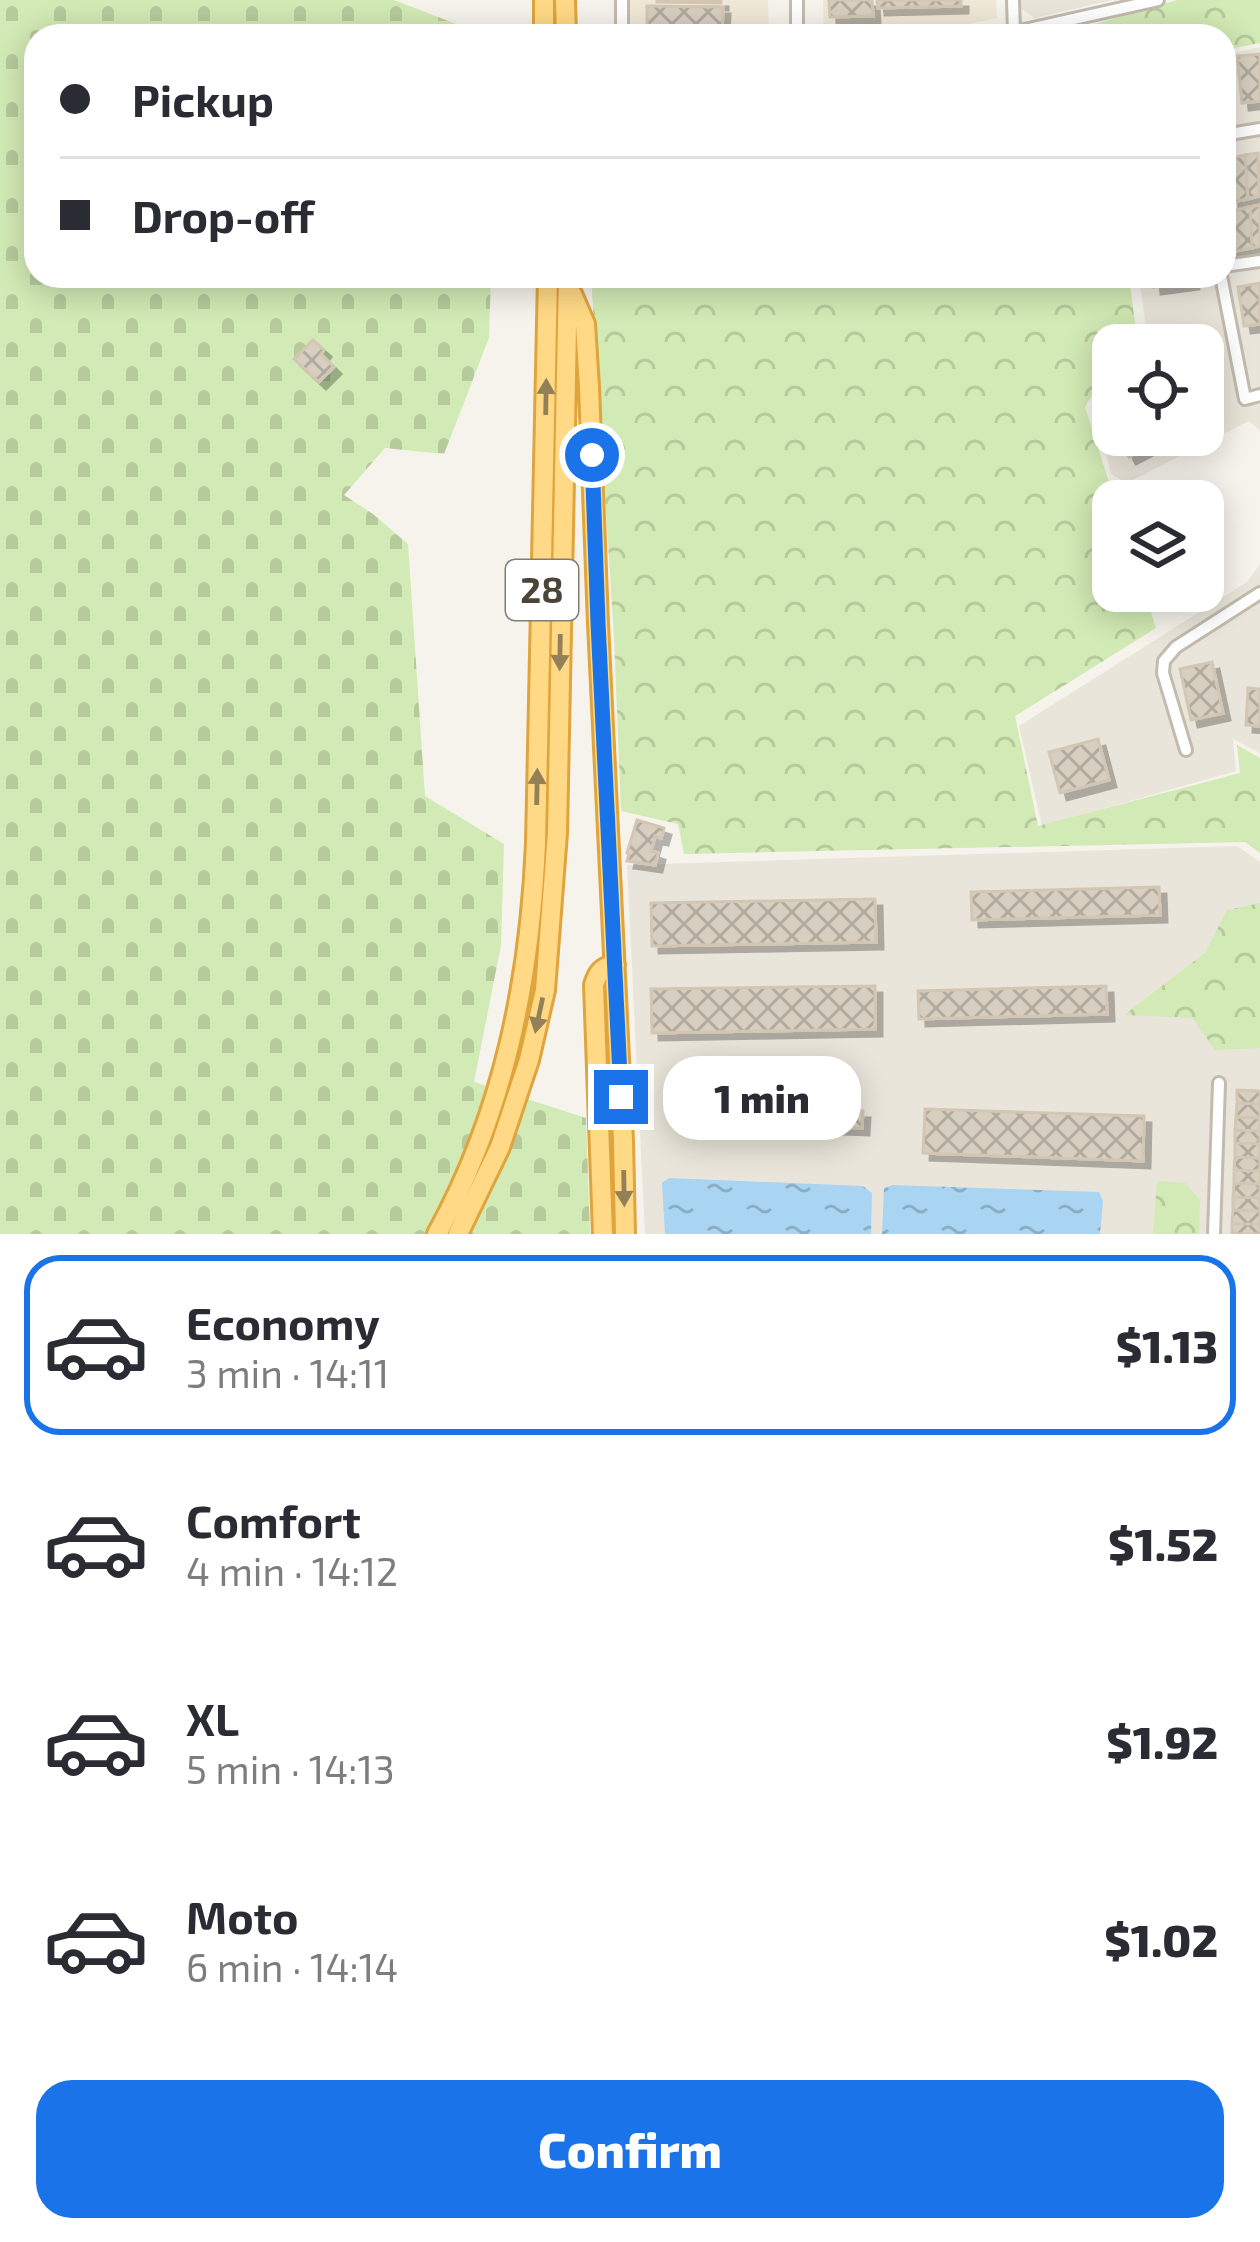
<!DOCTYPE html>
<meta charset="utf-8">
<style>
body{margin:0;font-family:"Exo 2",sans-serif;background:#f7f7f7;color:#2b2b33;height:100vh;display:flex;flex-direction:column;font-size:45px;white-space:nowrap}
*{box-sizing:border-box;margin:0}
p{font-size:39px;color:#7c7c81}
.icon{flex:none;width:66px;height:66px;fill:none;stroke:currentColor;stroke-width:2;stroke-linecap:round;stroke-linejoin:round}
.map{position:relative;height:1234px;overflow:hidden}
.panel{display:flex;flex-direction:column;background:#fff;flex:1}
.panel>*{flex:none}
.guide{position:absolute;left:24px;top:24px;width:1212px;height:264px;border-radius:36px;box-shadow:0 6px 30px #0003;display:grid;align-content:center;height:264px;padding:0 36px;background:#fff}
.buttons{position:absolute;left:1092px;top:324px;display:grid;gap:24px}
.buttons a{display:grid;place-items:center;width:132px;height:132px;border-radius:24px;background:#fff;box-shadow:0 6px 30px #0003;font-size:60px}
.end{position:absolute;width:54px;height:54px;margin:-27px;border:15px solid #1a73e8;background:#fff;box-shadow:0 0 0 6px #fff}
.from{border-radius:50%}
.bubble{position:absolute;height:84px;border-radius:36px;background:#fff;box-shadow:0 6px 30px #0003;font-size:39px;font-weight:800;line-height:84px;text-align:center}
.guide b{display:flex;align-items:center;gap:42px;height:114px;font-size:45px}
.guide b+b{border-top:3px solid #e1e1e2}
.guide i{width:30px;height:30px;background:#2b2b33}
ul{padding:21px 0 0;list-style:none}
li{display:flex;align-items:center;gap:36px;height:180px;margin:0 24px 18px;padding:0 12px;border:6px solid transparent;border-radius:36px}
li div{flex:1}
li b{display:block;font-size:45px}
li em{font-style:normal;font-weight:800}
li.on{border-color:#1a73e8}
li>.icon{width:108px;height:108px;stroke-width:1.5}
.action{display:flex;gap:24px;margin-top:auto;padding:24px 36px}
.action a{flex:1;height:138px;border-radius:36px;background:#1a73e8;color:#fff;font-size:48px;font-weight:800;line-height:138px;text-align:center}
.map>svg:first-child{display:block}
.residential{fill:#eae5da}
.education{fill:#efe8d6}
.forest{fill:url(#forest-crowns)}
.cemetery{fill:url(#cemetery-stones)}
.water{fill:url(#water-ripples)}
.building{fill:url(#building-cross-hatch);stroke:#d3c7b4;stroke-width:3;filter:url(#shadow)}
.lines{fill:none;stroke-linecap:round;stroke-linejoin:round}
.minor-casing{stroke:#c2bbae;stroke-width:16}
.trunk-casing{stroke:#e0a43c;stroke-width:24}
.minor{stroke:#fff;stroke-width:10}
.trunk{stroke:#ffd985;stroke-width:18}
.oneway{fill:#938057}
.route{stroke:#1a73e8;stroke-width:15}
.labels{text-anchor:middle;stroke-width:9;stroke-linejoin:round;paint-order:stroke}
.shield{fill:#fff;stroke:#817c74;stroke-width:3}
.shield-label{font-size:36px;font-weight:bold;fill:#4b4439}
</style>
<div class="map">
<svg width="1260" height="1234" viewBox="0 0 1260 1234">
<defs>
<pattern id="forest-crowns" width="20" height="18" patternUnits="userSpaceOnUse" patternTransform="scale(3)"><rect width="20" height="18" fill="#d2eab5"/><path d="M2 6a3 3 0 1 1 6 0M12 15a3 3 0 1 1 6 0" fill="none" stroke="#b6ca9c"/></pattern>
<pattern id="cemetery-stones" width="16" height="16" patternUnits="userSpaceOnUse" patternTransform="scale(3)"><rect width="16" height="16" fill="#d2eab5"/><path d="M2 7V4a2 2 0 0 1 4 0v3zM10 15v-3a2 2 0 0 1 4 0v3z" fill="#b6ca9c"/></pattern>
<pattern id="water-ripples" width="26" height="14" patternUnits="userSpaceOnUse" patternTransform="scale(3)"><rect width="26" height="14" fill="#a9d4f2"/><path d="M2 4q2-2 4 0t4 0M15 11q2-2 4 0t4 0" fill="none" stroke="#8caec5"/></pattern>
<pattern id="building-cross-hatch" width="8" height="8" patternUnits="userSpaceOnUse" patternTransform="scale(3)"><rect width="8" height="8" fill="#d8cfc1"/><path d="M0 0l8 8M0 8l8-8" fill="none" stroke="#b1aa9e"/></pattern>
<filter id="shadow"><feDropShadow dx="7" dy="7" stdDeviation="0" flood-color="#0004"/></filter>
</defs>
<rect width="100%" height="100%" fill="#f6f3ec"/>
<path class="residential" d="M1020 0H1112L1035 18 1020 8Z
M1260 47V431L1249 421 1127 483 1111 474 1096 411 1113 382V435H1203V345H1135L1146 327 1139 276H1224V55Z
M1260 564V753L1233 739 1236 771 1042 826 1019 726 1247 582Z
M1237 846 1260 862V1234H645L627 865Z"/>
<path class="education" d="M628 0H768L769 36H629Z
M823 0H996L997 18 915 36H824Z"/>
<path class="forest" d="M1177 0H1260V43L1224 50V36H1054Z
M591 276H1129L1135 324 1123 345H1113V361L1085 407 1115 501H1113V591H1144L1156 628 1015 716 1038 826 1240 773 1237 745 1260 758V853L1245 842 684 854 678 824 621 811 614 637Z
M1260 903V1048L1215 1050 1192 1018 1124 1015 1205 953 1227 910Z
M1157 1181 1185 1183 1200 1200 1199 1234H1153Z"/>
<path class="cemetery" d="M0 0H394L487 36H36V276H491L489 338 444 454 385 448 344 495 373 514 408 544 425 796 504 844 501 945 474 1082 586 1118 590 1234H0Z"/>
<path class="water" d="M669 1178 863 1186 872 1193 871 1234H665L662 1183Z
M892 1185 1099 1192 1103 1201 1100 1234H882L884 1188Z"/>
<path class="building" d="M657 0H721V3L657 2Z
M829 0H872L873 16 830 17Z
M877 0H961V6L878 8Z
M647 6 723 7 722 36H647Z
M1260 54V101L1242 103 1237 56Z
M1258 153 1259 196 1248 199 1245 155Z
M1245 155 1248 199 1232 202 1229 159Z
M1260 205V246L1252 248 1250 207Z
M1250 207 1252 248 1231 252 1229 212Z
M1153 276H1192V282L1154 287Z
M1260 283V324L1244 326 1238 287Z
M313 340 324 350 321 354 334 367 319 382 294 359Z
M1118 435H1171L1129 457Z
M1212 662 1223 713 1191 720 1180 669Z
M1248 688 1260 689V726L1246 725Z
M1098 739 1109 780 1060 793 1049 752Z
M637 820 664 828 661 838 655 836 651 851 658 853 655 865 627 861 629 854 627 853Z
M1159 887 1160 915 972 920 971 892Z
M875 899 876 942 652 946 651 903Z
M875 986V1029L652 1033 651 989Z
M1106 986 1107 1014 919 1019 918 991Z
M1237 1090 1260 1091V1104L1237 1103Z
M1237 1103 1260 1104V1118L1236 1117Z
M925 1109 1144 1116 1143 1161 923 1153Z
M807 1110 863 1111 862 1128 807 1126Z
M1236 1117 1260 1118V1131L1235 1130Z
M1235 1130 1260 1131V1144L1235 1143Z
M1235 1143 1260 1144V1158L1235 1157Z
M1235 1157 1260 1158V1171L1234 1170Z
M1234 1170 1260 1171V1184L1234 1183Z
M1234 1183 1260 1184V1198L1233 1197Z
M1233 1197 1260 1198V1211L1233 1210Z
M1233 1210 1260 1211V1224H1232Z
M1232 1224H1260V1234H1232Z"/>
<g class="lines">
<g class="minor-casing">
<path id="minor" d="M622 0V36
M797 0V36
M1013 0 1014 32
M998 36 1158 0
M1224 135 1260 129
M1224 266 1260 261
M1221 276 1245 399 1260 395
M1186 750 1163 673 1164 661 1176 647 1260 593
M1214 1234 1219 1083"/>
</g>
<g class="trunk-casing">
<path id="trunk" d="M544 0V36
M565 0 566 36
M572 294 585 324 589 387 598 623 623 1141 625 1234
M437 1234C504 1112 530 981 536 843L548 276
M458 1234 500 1147 529 1060 545 990 557 833 568 276
M603 1234 594 985C598 972 602 967 615 965"/>
</g>
<use href="#minor" class="minor"/>
<use href="#trunk" class="trunk"/>
</g>
<defs><path id="oneway-solid" d="M-6-.8H1V-3.2L6.5 0L1 3.2V.8H-6Z" transform="scale(3)"/></defs>
<g class="oneway">
<use href="#oneway-solid" transform="translate(546 397) rotate(-89)"/>
<use href="#oneway-solid" transform="translate(560 652) rotate(91)"/>
<use href="#oneway-solid" transform="translate(537 787) rotate(-89)"/>
<use href="#oneway-solid" transform="translate(539 1015) rotate(102)"/>
<use href="#oneway-solid" transform="translate(624 1188) rotate(89)"/>
</g>
<g class="lines">
<path class="route" d="M592 455 598 623 621 1097"/>
</g>
<g class="labels">
<rect class="shield" x="506" y="560" width="72" height="60" rx="9"/>
<g class="shield-label">
<text x="542" y="603">28</text>
</g>
</g>
</svg>
<div class="buttons">
<a><svg class="icon" aria-label="locate" viewBox="0 0 24 24"><circle cx="12" cy="12" r="6"/><path d="M12 2v4M12 18v4M2 12h4M18 12h4"/></svg></a>
<a><svg class="icon" aria-label="layers" viewBox="0 0 24 24"><path d="M12 4l9 5-9 5-9-5zM3 14l9 5 9-5"/></svg></a>
</div>
<i class="end from" style="left:592px;top:455px"></i>
<i class="end" style="left:621px;top:1097px"></i>
<div class="bubble" style="left:663px;top:1056px;width:198px">1 min</div>
<div class="guide">
<b><i class="from"></i>Pickup</b>
<b><i></i>Drop-off</b>
</div>
</div>
<section class="panel">
<ul>
<li class="on"><svg class="icon" aria-label="car" viewBox="0 0 24 24"><path d="M5 17H2v-5l4-1 3-4h7l3 4 3 1v5h-3M9 17h6M6 11h13"/><circle cx="7" cy="17" r="2"/><circle cx="17" cy="17" r="2"/></svg><div><b>Economy</b><p>3 min · 14:11</p></div><em>$1.13</em></li>
<li><svg class="icon" aria-label="car" viewBox="0 0 24 24"><path d="M5 17H2v-5l4-1 3-4h7l3 4 3 1v5h-3M9 17h6M6 11h13"/><circle cx="7" cy="17" r="2"/><circle cx="17" cy="17" r="2"/></svg><div><b>Comfort</b><p>4 min · 14:12</p></div><em>$1.52</em></li>
<li><svg class="icon" aria-label="car" viewBox="0 0 24 24"><path d="M5 17H2v-5l4-1 3-4h7l3 4 3 1v5h-3M9 17h6M6 11h13"/><circle cx="7" cy="17" r="2"/><circle cx="17" cy="17" r="2"/></svg><div><b>XL</b><p>5 min · 14:13</p></div><em>$1.92</em></li>
<li><svg class="icon" aria-label="car" viewBox="0 0 24 24"><path d="M5 17H2v-5l4-1 3-4h7l3 4 3 1v5h-3M9 17h6M6 11h13"/><circle cx="7" cy="17" r="2"/><circle cx="17" cy="17" r="2"/></svg><div><b>Moto</b><p>6 min · 14:14</p></div><em>$1.02</em></li>
</ul>
<div class="action"><a>Confirm</a></div>
</section>
